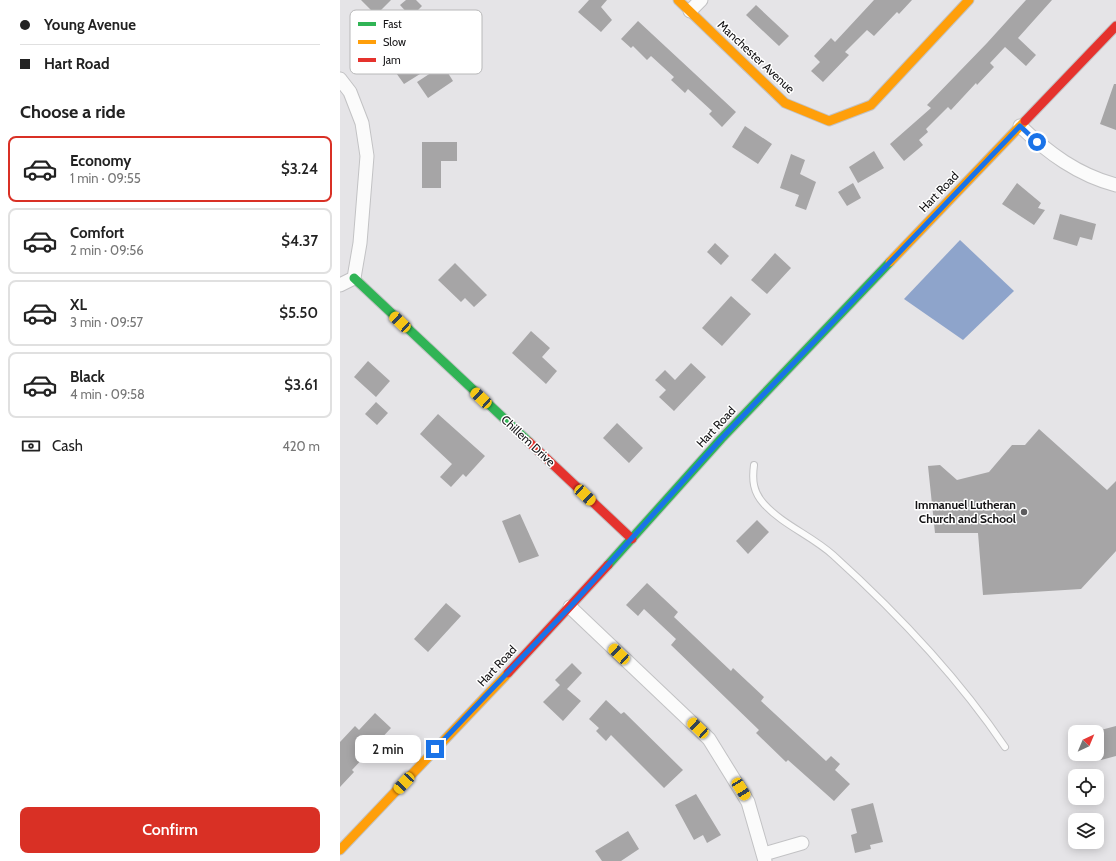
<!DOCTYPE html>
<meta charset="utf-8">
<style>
body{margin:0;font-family:Cabin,sans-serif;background:#f2f2f2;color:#222;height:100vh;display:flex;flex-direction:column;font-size:15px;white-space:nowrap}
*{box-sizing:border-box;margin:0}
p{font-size:13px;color:#767676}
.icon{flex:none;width:22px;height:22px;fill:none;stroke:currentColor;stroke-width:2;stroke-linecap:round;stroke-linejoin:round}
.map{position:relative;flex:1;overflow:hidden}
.details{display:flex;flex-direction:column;background:#fff;width:340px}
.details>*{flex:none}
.guide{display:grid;align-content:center;height:88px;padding:0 20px;background:#fff}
.needle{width:26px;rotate:44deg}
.fabs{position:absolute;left:728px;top:725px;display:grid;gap:8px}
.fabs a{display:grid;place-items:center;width:36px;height:36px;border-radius:8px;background:#fff;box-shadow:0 2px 10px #0003;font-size:20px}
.end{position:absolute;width:18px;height:18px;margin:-9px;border:5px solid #1a73e8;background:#fff;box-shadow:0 0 0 2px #fff}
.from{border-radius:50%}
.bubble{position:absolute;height:28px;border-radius:8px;background:#fff;box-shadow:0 2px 10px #0003;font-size:13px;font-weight:600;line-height:28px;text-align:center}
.car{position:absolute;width:12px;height:24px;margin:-12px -6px;border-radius:5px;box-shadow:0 0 3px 1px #0007;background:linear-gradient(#f5c518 24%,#345 0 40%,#f5c518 0 76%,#345 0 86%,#f5c518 0)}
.guide b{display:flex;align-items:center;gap:14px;height:38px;font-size:15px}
.guide b+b{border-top:1px solid #e0e0e0}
.guide i{width:10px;height:10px;background:#222}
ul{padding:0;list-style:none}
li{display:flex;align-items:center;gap:12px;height:66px;margin:0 8px 6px;padding:0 12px;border:2px solid #e0e0e0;border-radius:8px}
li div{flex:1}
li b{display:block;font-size:15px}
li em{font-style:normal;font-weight:600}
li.current{border-color:#d93025}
li>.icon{width:36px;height:36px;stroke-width:1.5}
h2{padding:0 20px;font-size:18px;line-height:48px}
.pay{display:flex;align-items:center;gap:10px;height:44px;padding:0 20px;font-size:15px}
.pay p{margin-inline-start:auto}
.action{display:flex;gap:8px;margin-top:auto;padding:8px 20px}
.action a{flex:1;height:46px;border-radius:8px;background:#d93025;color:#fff;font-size:16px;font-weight:600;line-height:46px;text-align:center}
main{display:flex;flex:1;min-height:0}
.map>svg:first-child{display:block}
.water{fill:#8ea4cb}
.building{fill:#a6a5a6}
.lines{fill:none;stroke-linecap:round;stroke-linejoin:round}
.lane-casing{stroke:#c2c2c4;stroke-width:8}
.street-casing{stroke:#c2c2c4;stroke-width:15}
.fast-casing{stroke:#c2c2c4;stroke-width:11}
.slow-casing{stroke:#c2c2c4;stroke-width:11}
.jam-casing{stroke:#c2c2c4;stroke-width:11}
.lane{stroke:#fbfbfb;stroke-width:6}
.street{stroke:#fbfbfb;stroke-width:13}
.fast{stroke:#30b455;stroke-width:9}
.slow{stroke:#ff9f0a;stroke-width:9}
.jam{stroke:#e5322d;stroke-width:9}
.route{stroke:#1a73e8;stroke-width:5}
.poi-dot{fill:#5d5c5e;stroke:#fff;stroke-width:1.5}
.labels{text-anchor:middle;stroke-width:3;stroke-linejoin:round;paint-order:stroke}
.street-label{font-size:12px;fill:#141315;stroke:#fff}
.poi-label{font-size:12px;font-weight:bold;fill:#141315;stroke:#fff;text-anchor:end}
.key{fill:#fff;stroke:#b8b8b9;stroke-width:1}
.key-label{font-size:11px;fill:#141315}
</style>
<main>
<section class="details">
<div class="guide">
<b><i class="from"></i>Young Avenue</b>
<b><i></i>Hart Road</b>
</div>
<h2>Choose a ride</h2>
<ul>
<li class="current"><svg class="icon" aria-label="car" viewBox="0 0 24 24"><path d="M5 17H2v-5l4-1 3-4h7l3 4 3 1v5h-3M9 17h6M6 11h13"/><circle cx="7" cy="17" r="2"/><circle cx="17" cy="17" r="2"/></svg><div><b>Economy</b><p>1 min · 09:55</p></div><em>$3.24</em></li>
<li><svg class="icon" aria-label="car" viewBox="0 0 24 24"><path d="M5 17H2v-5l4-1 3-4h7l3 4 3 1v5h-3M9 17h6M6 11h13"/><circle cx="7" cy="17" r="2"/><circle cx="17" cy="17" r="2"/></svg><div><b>Comfort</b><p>2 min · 09:56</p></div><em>$4.37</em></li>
<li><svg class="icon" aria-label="car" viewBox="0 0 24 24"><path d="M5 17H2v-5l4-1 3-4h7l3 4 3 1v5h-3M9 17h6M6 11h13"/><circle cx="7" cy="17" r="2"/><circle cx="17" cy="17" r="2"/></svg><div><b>XL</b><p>3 min · 09:57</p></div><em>$5.50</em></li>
<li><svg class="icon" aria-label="car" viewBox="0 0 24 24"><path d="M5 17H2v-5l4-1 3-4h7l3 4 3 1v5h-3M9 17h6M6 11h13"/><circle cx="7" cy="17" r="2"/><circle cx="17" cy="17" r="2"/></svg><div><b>Black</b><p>4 min · 09:58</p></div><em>$3.61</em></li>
</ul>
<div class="pay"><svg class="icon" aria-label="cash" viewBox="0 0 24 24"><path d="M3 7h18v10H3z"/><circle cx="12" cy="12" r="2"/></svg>Cash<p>420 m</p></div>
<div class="action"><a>Confirm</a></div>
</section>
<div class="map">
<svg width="776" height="861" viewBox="0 0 776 861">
<rect width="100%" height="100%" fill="#e5e4e7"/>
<path class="water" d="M620 240 674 291 623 340 564 299Z"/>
<path class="building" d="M21 0H51L36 15Z
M66 0H76L82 6 71 17 60 5Z
M249 0H267L261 7 272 20 261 32 238 12Z
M534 0H572L559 14 557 12 534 36 527 30 505 52 509 55 483 82 471 71 480 62 474 56 491 38 495 42Z
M686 0H712L678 38 696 55 686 66 665 47 650 63 654 67 637 85 636 83 611 110 608 107 586 129 588 132 579 140 583 145 564 161 550 144 591 108 587 105 647 43Z
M416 5 449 36 439 46 406 15Z
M298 21 396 112 382 127 369 114 372 111 348 89 345 93 331 80 334 77 311 56 307 60 293 46 291 48 281 39Z
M65 52 80 74 64 84 49 63Z
M103 65 113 81 88 98 77 82Z
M774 84H776V130L760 124Z
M405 126 432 144 418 164 392 147Z
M82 142H117V161H101V188H82Z
M534 151 544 168 518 183 509 167Z
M451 154 465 160 460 174 476 182 466 210 455 206 459 195 440 188Z
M513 183 521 198 507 206 498 192Z
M677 183 701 203 698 208 705 210 694 225 662 204Z
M720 214 756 224 752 240 740 237 737 246 713 239Z
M375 243 389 256 381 265 367 252Z
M435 253 451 268 427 294 411 280Z
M115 263 147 295 134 307 125 298 121 302 98 280Z
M391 296 411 314 382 346 362 328Z
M191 331 210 348 202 357 217 371 206 384 172 353Z
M28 361 50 381 36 397 14 377Z
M351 363 366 377 334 411 319 397 326 390 315 380 325 370 335 380Z
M36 402 48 413 37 425 25 414Z
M98 414 145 456 126 477 123 474 111 487 100 477 112 464 80 434Z
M277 423 303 448 289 463 263 438Z
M699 429 767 490 776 481V551L741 589 643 595 638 533H595L588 466 600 465 617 480 649 472 672 445H685Z
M180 514 199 556 179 563 162 521Z
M417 520 429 532 408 554 396 541Z
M307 583 338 612 334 617 391 671 393 668 424 697 421 701 486 761 491 756 500 764 495 770 510 784 494 801 448 760 446 762 416 733 419 730 331 645 336 639 304 609 298 616 286 605Z
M106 603 121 616 88 652 74 639Z
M232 663 242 673 227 689 241 701 223 721 203 702 220 685 215 680Z
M266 700 281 714 284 712 343 770 324 788 271 735 266 741 256 731 259 728 249 719Z
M35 713 51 728 12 770 14 772 0 787V742L15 726 19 730Z
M776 726V756L761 760 757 745V731Z
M356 794 381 835 367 843 363 835 354 840 335 805Z
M533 803 543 842 530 845 531 849 515 853 511 835 517 833 511 809Z
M288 831 299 849 281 861H262L255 851Z"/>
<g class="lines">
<g class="lane-casing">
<path id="lane" d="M414 465C412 480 413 492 424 504 443 525 472 536 493 555 556 612 617 676 665 747"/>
</g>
<g class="street-casing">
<path id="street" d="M350 11 361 0
M0 79 10 92 22 123 27 156 20 243 14 278 0 285
M680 126C708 153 738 175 776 185
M230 607 369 739 408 802 425 861
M424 854 462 843"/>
</g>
<g class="fast-casing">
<path id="fast" d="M14 278 189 442
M268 565 381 439 550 262"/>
</g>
<g class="slow-casing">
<path id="slow" d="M338 0 445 103 489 121 531 105 629 0
M550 262 685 121
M0 850 168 673"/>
</g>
<g class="jam-casing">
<path id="jam" d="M685 121 776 26
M189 442 292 539
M168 673 268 565"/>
</g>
<use href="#lane" class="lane"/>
<use href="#street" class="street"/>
<use href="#fast" class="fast"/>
<use href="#slow" class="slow"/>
<use href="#jam" class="jam"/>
</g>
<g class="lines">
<path class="route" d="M95 749 230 607 381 439 680 126 697 142"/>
</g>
<circle class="poi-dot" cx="684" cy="512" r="4"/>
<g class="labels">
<g class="street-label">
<text transform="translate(416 57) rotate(43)" y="4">Manchester Avenue</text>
<text transform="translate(599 192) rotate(-46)" y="4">Hart Road</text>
<text transform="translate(376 427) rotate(-47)" y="4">Hart Road</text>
<text transform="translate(188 441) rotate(43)" y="4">Chillem Drive</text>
<text transform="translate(157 666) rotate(-47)" y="4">Hart Road</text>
</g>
<g class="poi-label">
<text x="676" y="509">Immanuel Lutheran<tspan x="676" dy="14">Church and School</tspan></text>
</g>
</g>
<rect x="10" y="10" width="132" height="64" rx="6" class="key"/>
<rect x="18" y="22" width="18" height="4" fill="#30b455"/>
<rect x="18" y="40" width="18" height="4" fill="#ff9f0a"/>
<rect x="18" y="58" width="18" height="4" fill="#e5322d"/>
<g class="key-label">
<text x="43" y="28">Fast</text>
<text x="43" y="46">Slow</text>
<text x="43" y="64">Jam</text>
</g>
</svg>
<div class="fabs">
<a><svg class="needle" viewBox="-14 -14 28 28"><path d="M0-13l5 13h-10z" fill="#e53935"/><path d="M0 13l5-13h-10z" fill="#767676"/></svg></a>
<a><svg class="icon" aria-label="locate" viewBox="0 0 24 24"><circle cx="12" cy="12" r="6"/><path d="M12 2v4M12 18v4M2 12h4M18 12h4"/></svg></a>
<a><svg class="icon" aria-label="layers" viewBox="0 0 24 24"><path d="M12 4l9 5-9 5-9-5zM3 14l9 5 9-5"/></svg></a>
</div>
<i class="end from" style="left:697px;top:142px"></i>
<i class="end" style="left:95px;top:749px"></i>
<div class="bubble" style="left:15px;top:735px;width:66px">2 min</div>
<i class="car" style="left:60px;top:322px;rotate:313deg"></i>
<i class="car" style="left:141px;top:398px;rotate:313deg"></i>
<i class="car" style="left:245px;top:495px;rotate:133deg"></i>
<i class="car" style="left:279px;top:654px;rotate:313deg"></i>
<i class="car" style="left:358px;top:728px;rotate:313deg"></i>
<i class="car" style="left:64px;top:783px;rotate:223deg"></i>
<i class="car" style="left:401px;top:789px;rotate:148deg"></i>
</div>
</main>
